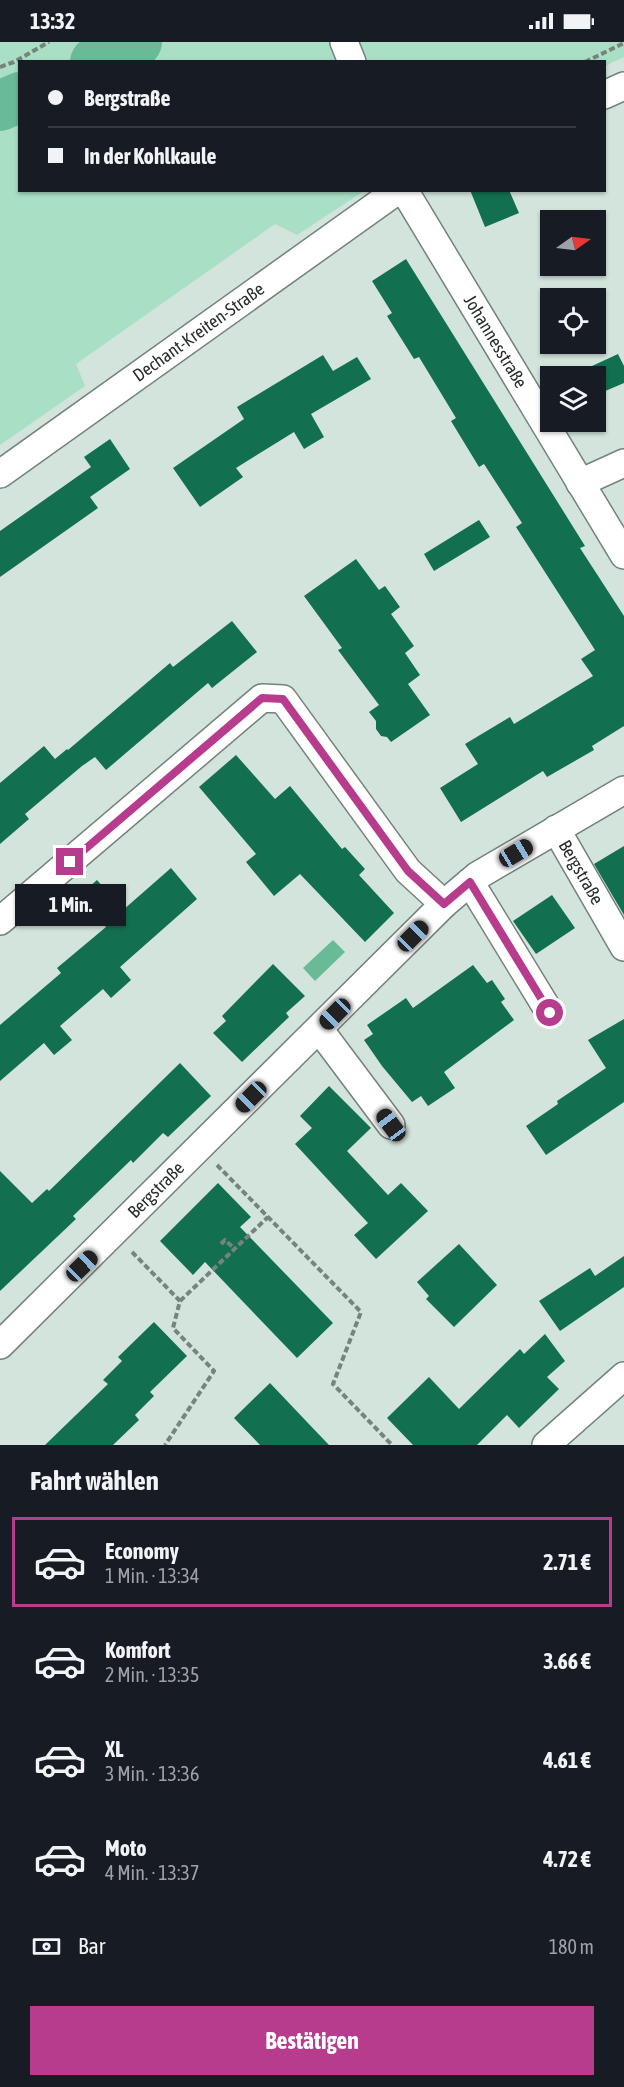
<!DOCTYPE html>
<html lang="de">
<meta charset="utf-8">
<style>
body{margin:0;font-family:"Asap Condensed",sans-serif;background:#20242c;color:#f1f3f6;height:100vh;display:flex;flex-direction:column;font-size:22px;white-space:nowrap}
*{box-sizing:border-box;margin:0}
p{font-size:20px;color:#9ea1a6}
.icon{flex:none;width:33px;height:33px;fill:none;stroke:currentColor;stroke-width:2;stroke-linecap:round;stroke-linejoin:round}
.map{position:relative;height:1403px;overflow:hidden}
.drawer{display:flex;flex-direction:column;background:#171b24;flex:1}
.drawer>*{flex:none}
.guide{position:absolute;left:18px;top:18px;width:588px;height:132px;border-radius:0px;box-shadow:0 2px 4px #0004;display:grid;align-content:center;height:132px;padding:0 30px;background:#171b24}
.needle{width:39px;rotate:76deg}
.buttons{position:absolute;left:540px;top:168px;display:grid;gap:12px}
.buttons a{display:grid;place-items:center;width:66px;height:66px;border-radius:0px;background:#171b24;box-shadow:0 2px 4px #0004;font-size:30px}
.end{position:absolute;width:27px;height:27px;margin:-14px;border:8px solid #b83c8d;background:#fff;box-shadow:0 0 0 3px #fff}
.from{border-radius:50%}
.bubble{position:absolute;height:42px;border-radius:0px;background:#171b24;box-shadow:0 2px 4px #0004;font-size:20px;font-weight:700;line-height:42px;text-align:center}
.car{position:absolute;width:18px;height:36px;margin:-18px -9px;border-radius:8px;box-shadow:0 0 4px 2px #0007;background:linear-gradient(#222 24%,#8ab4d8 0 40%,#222 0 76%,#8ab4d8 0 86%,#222 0)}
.guide b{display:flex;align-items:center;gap:21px;height:57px;font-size:22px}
.guide b+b{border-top:2px solid #363941}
.guide i{width:15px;height:15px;background:#f1f3f6}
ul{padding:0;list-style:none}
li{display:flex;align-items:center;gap:18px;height:90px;margin:0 12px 9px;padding:0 18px;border:3px solid transparent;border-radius:0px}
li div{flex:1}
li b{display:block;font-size:22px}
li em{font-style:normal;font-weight:700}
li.on{border-color:#b83c8d}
li>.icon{width:54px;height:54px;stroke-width:1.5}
h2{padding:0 30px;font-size:27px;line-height:72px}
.pay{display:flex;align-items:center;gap:15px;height:66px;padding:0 30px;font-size:22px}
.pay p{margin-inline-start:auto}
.cta{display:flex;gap:12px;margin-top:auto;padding:12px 30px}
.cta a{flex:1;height:69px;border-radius:0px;background:#b83c8d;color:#fff;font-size:24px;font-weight:700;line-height:69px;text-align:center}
.status{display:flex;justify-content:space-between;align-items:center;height:42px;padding:0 30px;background:#171b24;direction:ltr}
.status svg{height:16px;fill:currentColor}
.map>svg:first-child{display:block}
.green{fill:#a9dfc5}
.water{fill:#69bb98}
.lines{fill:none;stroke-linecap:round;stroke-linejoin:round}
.river{stroke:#69bb98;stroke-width:50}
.building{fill:#127050}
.street-casing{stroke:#73837b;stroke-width:30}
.path{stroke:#77837d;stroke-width:4;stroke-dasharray:6 3;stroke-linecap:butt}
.street{stroke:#fff;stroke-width:27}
.route{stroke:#b83c8d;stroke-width:8}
.labels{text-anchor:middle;stroke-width:6;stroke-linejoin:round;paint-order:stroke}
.street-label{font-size:18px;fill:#282e2b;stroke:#dff1e8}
</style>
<div class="status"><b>13:32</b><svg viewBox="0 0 49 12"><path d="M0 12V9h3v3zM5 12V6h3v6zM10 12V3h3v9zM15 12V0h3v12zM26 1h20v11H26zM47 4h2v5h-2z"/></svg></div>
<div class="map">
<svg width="624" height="1403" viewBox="0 0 624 1403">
<rect width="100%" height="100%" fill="#d2e4db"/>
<path class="green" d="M0 0H624V15L605 24 604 20H20V148L364 149 297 193 275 182 76 322 85 344 0 403Z"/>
<path class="water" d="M333 898 345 910 315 939 303 926Z"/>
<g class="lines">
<path class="river" d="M95 20 137 0
M0 64 20 55"/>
</g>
<path class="building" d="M470 148H509L519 171 485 185Z
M406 217 585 504 580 506 624 574V684L592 704 594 708 547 735 543 729 461 780 440 746 478 722 465 702 510 675 514 682 593 634 581 617 595 608 516 485 522 481 484 422 479 425 451 379 456 376 419 315 414 317 387 274 392 271 372 239Z
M618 312 624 324V341L603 350 592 324Z
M323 313 333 329 357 315 371 337 311 372 324 395 304 407 294 390 236 426 243 435 200 465 173 426 244 377 237 365Z
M110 397 130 427 90 455 98 466 0 535V489L91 425 84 415Z
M479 478 490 495 434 529 424 512Z
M356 517 379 548 385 544 400 565 391 572 414 604 405 611 420 633 408 642 430 673 391 700 387 695 381 694 376 687V679L369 670 379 663 338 608 342 606 304 554Z
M232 579 257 610 212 646 208 641 106 728 95 715 82 724 25 772 29 777 0 802V741L44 704 55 717 67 707 68 708 170 621 173 625Z
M236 713 275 757 290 744 342 807 345 805 365 827 359 833 394 871 365 900 300 832 274 854 246 820 256 812 199 745Z
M624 804V873L594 822Z
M171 826 197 857 120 925 131 938 111 956 103 947 60 984 72 998 54 1013 44 1001 0 1039V983L61 931 57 926 106 885 79 854 97 838 123 868Z
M552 853 575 886 536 912 513 879Z
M273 922 305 954 286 971 289 975 242 1020 213 991 226 979 222 974Z
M473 923 487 941 492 938 505 957 501 960 514 978 444 1030 455 1046 428 1064 421 1054 412 1060 382 1024 364 998 373 992 367 983 406 956 413 966Z
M624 977V1060L546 1113 526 1084 558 1062 557 1059 606 1026 588 998Z
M180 1021 211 1054 168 1095 163 1091 133 1121 131 1118 73 1174 76 1177 0 1249V1129L32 1161 47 1147 49 1149Z
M329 1044 371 1086 347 1109 388 1153 401 1141 428 1169 376 1217 354 1193 368 1181 295 1102 312 1086 300 1074Z
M218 1141 251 1175 240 1185 333 1281 297 1316 205 1220 193 1233 160 1199Z
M459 1202 497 1243 454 1285 426 1257 429 1254 417 1240Z
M624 1214V1245L560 1289 539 1259 590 1226 595 1234Z
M154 1280 187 1314 150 1350 154 1354 135 1373 139 1378 113 1403H45L108 1342 103 1338 122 1319 118 1315Z
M545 1292 565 1319 547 1335 559 1347 519 1386 507 1373 477 1403H413L387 1376 429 1335 459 1367 520 1307 524 1312Z
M270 1341 307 1380 329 1403H260L234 1376Z"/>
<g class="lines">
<g class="street-casing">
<g id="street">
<path d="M344 0 352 20"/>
<path d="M604 53 624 44"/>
<path id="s1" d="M404 148 624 513"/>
<path id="s2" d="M0 432 398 148"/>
<path d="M580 441 624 421"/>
<path id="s3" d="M556 787 624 905"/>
<path d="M470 840 550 971"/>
<path d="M0 879 262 656 283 657 408 829 444 862"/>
<path d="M319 987 391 1083"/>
<path id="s4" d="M0 1303 444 862 477 834 624 748"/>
<path d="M546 1403 624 1334"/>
</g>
</g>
<path class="path" d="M585 20 624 1
M0 25 14 20 49 0
M217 1123 361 1270 333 1342 392 1403
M221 1202 225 1198 235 1207
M132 1210 180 1259 173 1286 214 1329 165 1403
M180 1259 268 1175"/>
<use href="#street" class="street"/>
</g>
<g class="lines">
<path class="route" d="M70 820 262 656 283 657 408 829 444 862 470 840 550 971"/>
</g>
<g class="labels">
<g class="street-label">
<text dy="6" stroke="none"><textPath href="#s2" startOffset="244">Dechant-Kreiten-Straße</textPath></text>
<text dy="6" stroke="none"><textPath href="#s1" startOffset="177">Johannesstraße</textPath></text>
<text dy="6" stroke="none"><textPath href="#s3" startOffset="50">Bergstraße</textPath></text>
<text dy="6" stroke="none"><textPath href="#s4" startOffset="220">Bergstraße</textPath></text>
</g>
</g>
</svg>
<div class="buttons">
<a><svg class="needle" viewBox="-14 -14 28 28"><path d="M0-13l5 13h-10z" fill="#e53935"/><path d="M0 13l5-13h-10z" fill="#9ea1a6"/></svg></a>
<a><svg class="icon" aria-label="locate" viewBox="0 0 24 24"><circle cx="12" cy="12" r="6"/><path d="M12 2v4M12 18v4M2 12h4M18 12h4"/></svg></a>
<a><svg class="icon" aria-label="layers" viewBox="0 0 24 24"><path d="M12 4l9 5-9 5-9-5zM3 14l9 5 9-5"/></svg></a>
</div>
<i class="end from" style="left:550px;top:971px"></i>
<i class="end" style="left:70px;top:820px"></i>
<div class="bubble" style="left:15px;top:842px;width:111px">1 Min.</div>
<i class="car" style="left:516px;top:811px;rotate:59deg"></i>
<i class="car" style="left:413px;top:894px;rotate:45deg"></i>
<i class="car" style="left:335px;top:972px;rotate:225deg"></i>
<i class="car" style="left:251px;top:1055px;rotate:225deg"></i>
<i class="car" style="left:391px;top:1083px;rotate:323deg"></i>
<i class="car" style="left:82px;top:1224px;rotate:46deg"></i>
<div class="guide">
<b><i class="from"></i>Bergstraße</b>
<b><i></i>In der Kohlkaule</b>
</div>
</div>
<section class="drawer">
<h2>Fahrt wählen</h2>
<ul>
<li class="on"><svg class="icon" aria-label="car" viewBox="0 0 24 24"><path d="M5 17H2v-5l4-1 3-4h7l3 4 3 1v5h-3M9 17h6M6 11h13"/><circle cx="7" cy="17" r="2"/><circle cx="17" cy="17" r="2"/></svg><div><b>Economy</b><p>1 Min. · 13:34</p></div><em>2.71 €</em></li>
<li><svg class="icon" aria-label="car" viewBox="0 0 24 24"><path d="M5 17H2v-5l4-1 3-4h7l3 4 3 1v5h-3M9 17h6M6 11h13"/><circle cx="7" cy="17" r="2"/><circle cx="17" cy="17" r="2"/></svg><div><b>Komfort</b><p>2 Min. · 13:35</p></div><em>3.66 €</em></li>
<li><svg class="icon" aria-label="car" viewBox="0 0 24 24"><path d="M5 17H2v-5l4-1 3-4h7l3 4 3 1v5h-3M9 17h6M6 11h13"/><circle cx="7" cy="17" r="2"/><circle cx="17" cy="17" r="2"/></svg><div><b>XL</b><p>3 Min. · 13:36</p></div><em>4.61 €</em></li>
<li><svg class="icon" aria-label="car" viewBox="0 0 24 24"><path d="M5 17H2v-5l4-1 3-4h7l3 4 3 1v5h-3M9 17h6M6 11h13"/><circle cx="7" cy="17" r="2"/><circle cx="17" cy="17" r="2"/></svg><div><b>Moto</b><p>4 Min. · 13:37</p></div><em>4.72 €</em></li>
</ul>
<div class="pay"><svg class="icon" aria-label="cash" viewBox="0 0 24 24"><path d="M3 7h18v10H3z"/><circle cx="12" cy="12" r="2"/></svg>Bar<p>180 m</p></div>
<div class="cta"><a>Bestätigen</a></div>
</section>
